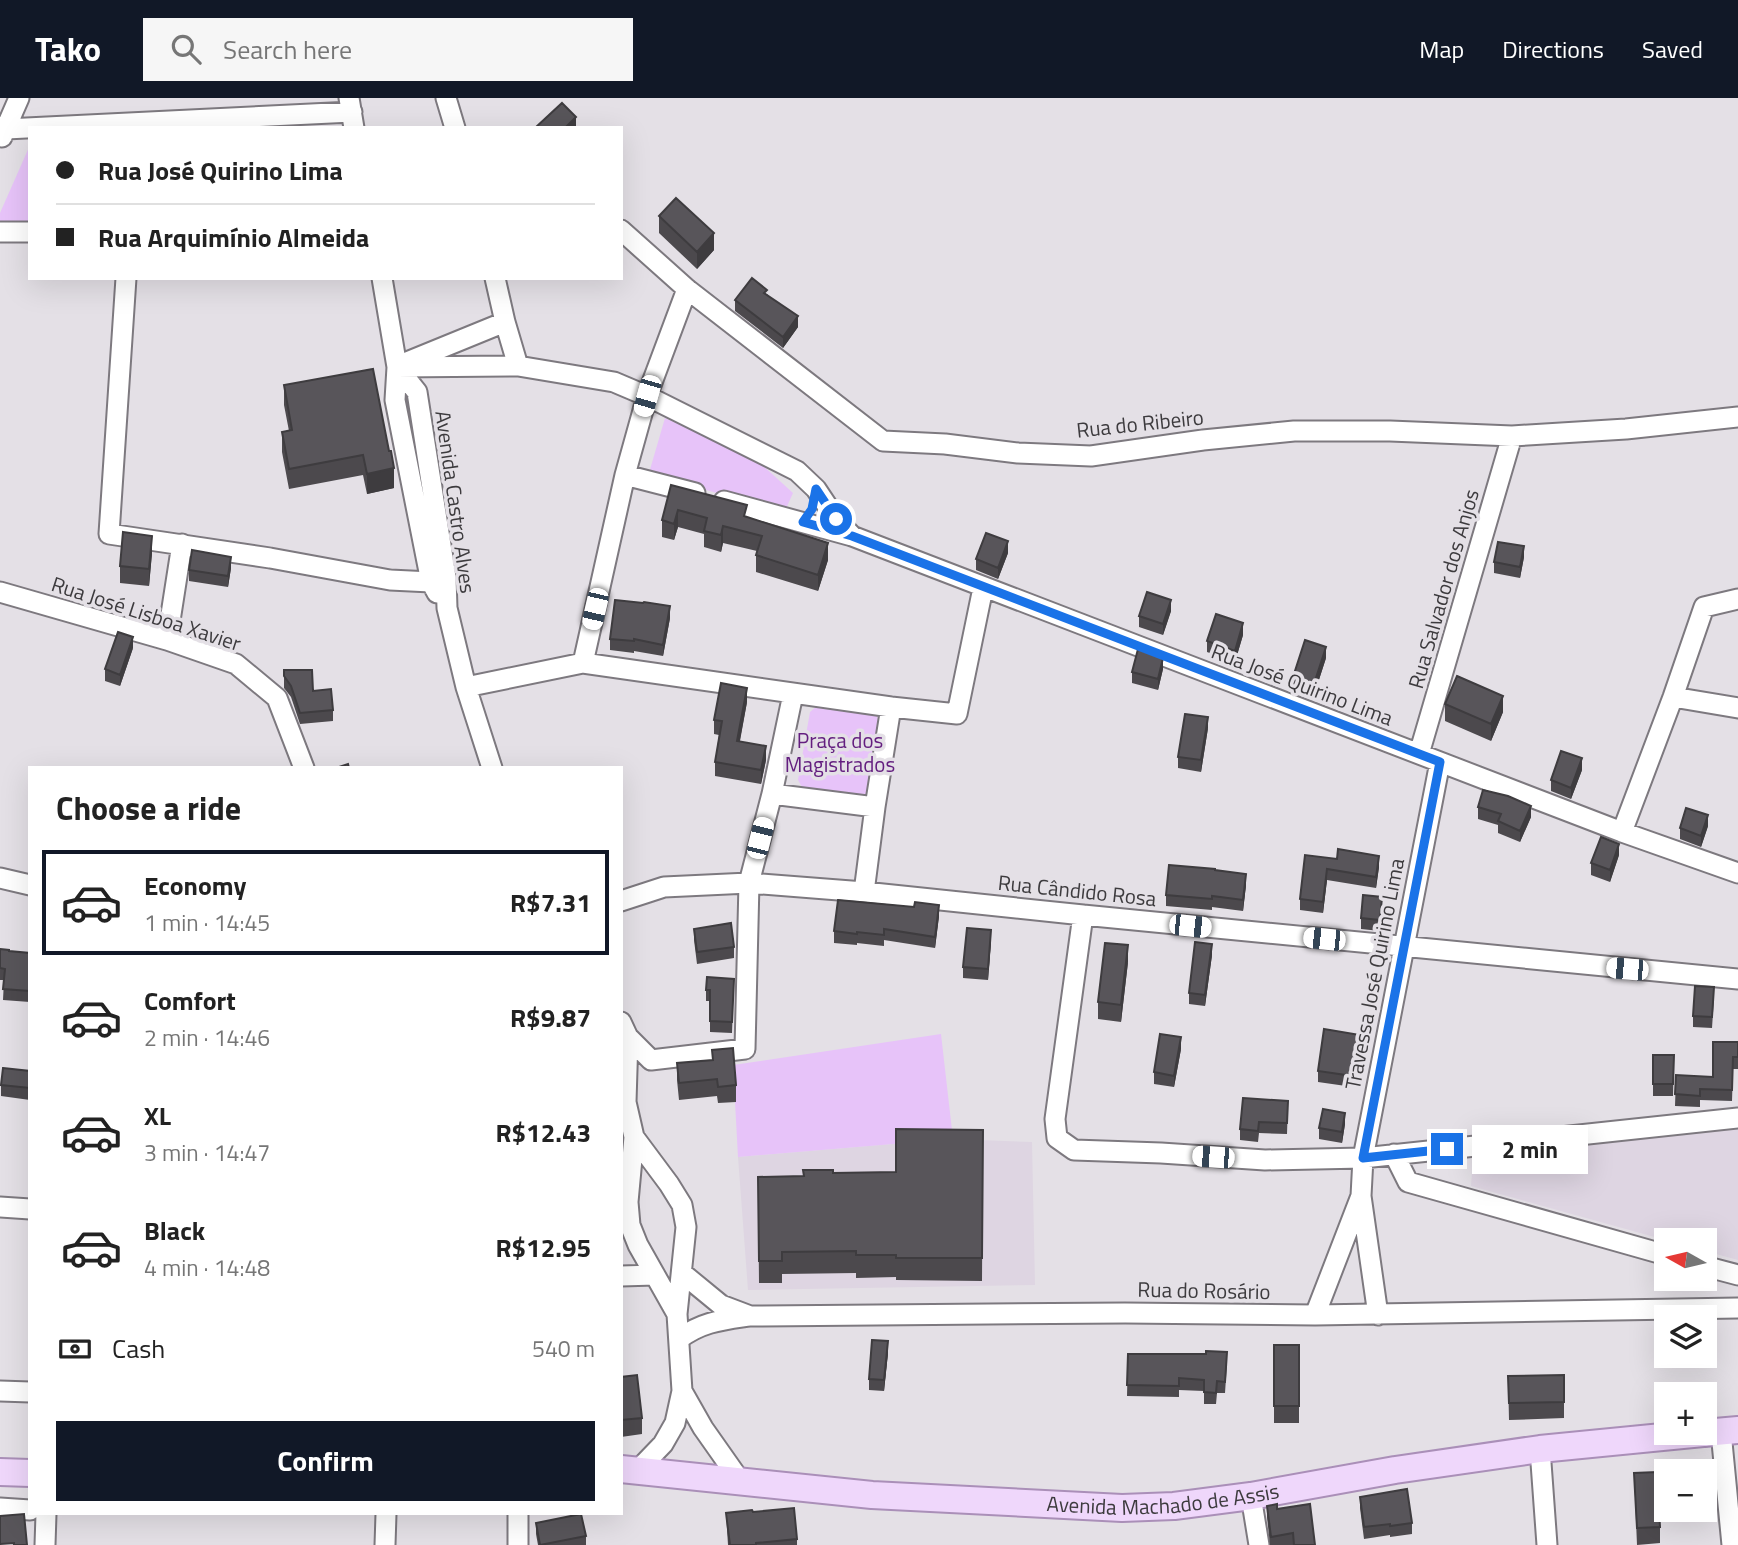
<!DOCTYPE html>
<meta charset="utf-8">
<style>
body{margin:0;font-family:"Titillium Web",sans-serif;background:#f6f6f6;color:#222;height:100vh;display:flex;flex-direction:column;font-size:26px;white-space:nowrap}
*{box-sizing:border-box;margin:0}
p{font-size:23px;color:#767676}
.icon{flex:none;width:38px;height:38px;fill:none;stroke:currentColor;stroke-width:2;stroke-linecap:round;stroke-linejoin:round}
.map{position:relative;flex:1;overflow:hidden}
.panel{position:absolute;left:28px;top:668px;width:595px;height:749px;display:flex;flex-direction:column;background:#fff;border-radius:0px;box-shadow:0 7px 28px #0002}
.panel>*{flex:none}
.guide{position:absolute;left:28px;top:28px;width:595px;height:154px;border-radius:0px;box-shadow:0 7px 28px #0002;display:grid;align-content:center;height:154px;padding:0 28px;background:#fff}
.needle{width:46px;rotate:278deg}
.buttons{position:absolute;left:1654px;top:1130px;display:grid;gap:14px}
.buttons a{display:grid;place-items:center;width:63px;height:63px;border-radius:0px;background:#fff;box-shadow:0 7px 28px #0002;font-size:35px}
.end{position:absolute;width:32px;height:32px;margin:-16px;border:9px solid #1a73e8;background:#fff;box-shadow:0 0 0 4px #fff}
.from{border-radius:50%}
.bubble{position:absolute;height:49px;border-radius:0px;background:#fff;box-shadow:0 7px 28px #0002;font-size:23px;font-weight:700;line-height:49px;text-align:center}
.car{position:absolute;width:21px;height:42px;margin:-21px -10px;border-radius:9px;box-shadow:0 0 5px 2px #0007;background:linear-gradient(#fff 24%,#345 0 40%,#fff 0 76%,#345 0 86%,#fff 0)}
.guide b{display:flex;align-items:center;gap:24px;height:66px;font-size:26px}
.guide b+b{border-top:2px solid #e0e0e0}
.guide i{width:18px;height:18px;background:#222}
ul{padding:0;list-style:none}
li{display:flex;align-items:center;gap:21px;height:105px;margin:0 14px 10px;padding:0 14px;border:4px solid transparent;border-radius:0px}
li div{flex:1}
li b{display:block;font-size:26px}
li em{font-style:normal;font-weight:700}
li.on{border-color:#111827}
li>.icon{width:63px;height:63px;stroke-width:1.5}
h2{padding:0 28px;font-size:32px;line-height:84px}
.pay{display:flex;align-items:center;gap:18px;height:77px;padding:0 28px;font-size:26px}
.pay p{margin-inline-start:auto}
.cta{display:flex;gap:14px;margin-top:auto;padding:14px 28px}
.cta a{flex:1;height:80px;border-radius:0px;background:#111827;color:#fff;font-size:28px;font-weight:700;line-height:80px;text-align:center}
header{display:flex;align-items:center;gap:42px;box-sizing:border-box;height:98px;padding:0 35px;background:#111827;color:#fff}
header strong{font-size:33px}
nav{display:flex;gap:38px;margin-inline-start:auto;font-size:24px}
.search{width:490px;height:63px;background:#f6f6f6;display:flex;align-items:center;gap:18px;box-sizing:border-box;padding:0 24px;border-radius:0px;color:#767676;font-size:26px}
.map>svg:first-child{display:block}
.built{fill:#ded5e2}
.green{fill:#e7c3f9}
.lines{fill:none;stroke-linecap:round;stroke-linejoin:round}
.minor-casing{stroke:#7d797f;stroke-width:23}
.major-casing{stroke:#aa8fb8;stroke-width:30}
.minor{stroke:#fff;stroke-width:19}
.major{stroke:#efd7fb;stroke-width:26}
.wall{fill:#4c494d}
.shaded-wall{fill:#3e3c3f}
.building{fill:#58555a;stroke:#3e3c3f;stroke-width:2}
.route{stroke:#1a73e8;stroke-width:9}
.labels{text-anchor:middle;stroke-width:7;stroke-linejoin:round;paint-order:stroke}
.street-label{font-size:21px;fill:#3d3b3e;stroke:#e4e0e6}
.park-label{font-size:21px;fill:#631e7f;stroke:#e4e0e6}
</style>
<header>
<strong>Tako</strong>
<div class="search"><svg class="icon" aria-label="search" viewBox="0 0 24 24"><circle cx="10" cy="10" r="6"/><path d="M15 15l6 6"/></svg>Search here</div>
<nav><a>Map</a><a>Directions</a><a>Saved</a></nav>
</header>
<div class="map">
<svg width="1738" height="1447" viewBox="0 0 1738 1447">
<rect width="100%" height="100%" fill="#e4e0e6"/>
<path class="built" d="M1738 1030V1162L1705 1153 1704 1143H1669L1471 1088 1473 1060Z
M953 1041 1032 1044 1035 1187 748 1192 738 1059Z"/>
<path class="green" d="M30 47V125L0 126V115Z
M665 320 703 337 760 365 793 395 784 415 649 375Z
M824 606 872 612 877 617 879 628 872 692 867 698 807 692 802 689 798 682 810 614 817 608Z
M941 936 953 1041 738 1059 733 967Z"/>
<g class="lines">
<g class="minor-casing">
<path id="minor" d="M349 0 354 30
M446 0 455 30
M0 29 6 31 352 14
M2 39 19 0
M621 132 687 191 883 343 945 346 1018 355 1091 358 1203 342 1294 333H1390L1512 338 1626 331 1738 319
M0 134H30
M126 180 109 436 270 460 390 482 431 484 446 479
M382 180 397 269 395 302 431 484 437 495
M495 180 505 224 518 268
M407 264 505 224
M397 269 518 268 614 284 647 298 797 373 816 391 836 421 852 438
M397 269 417 294 446 479 447 510 466 589 492 670
M625 377 695 395
M724 403 852 438 1622 734 1738 775
M0 494 167 542 236 566 277 600 304 670
M167 542 182 446
M583 565 625 377 647 298 687 191
M466 589 583 565 891 609 957 616 983 490
M1673 599 1738 610
M1419 656 1512 338
M772 696 875 709
M1622 734 1673 599 1704 509 1738 501
M0 780 30 787
M864 794 875 709 891 609
M621 803 664 789 749 785 864 794 1083 817 1738 881
M1083 817 1055 1021 1057 1040 1074 1052 1161 1055 1265 1062 1363 1060 1738 1020
M621 924 628 939 626 1004 634 1039 628 1104 630 1127 638 1147 677 1216
M621 945 628 939 651 962 745 951 749 785 772 696 793 596
M634 1039 669 1086 682 1107 686 1129 677 1216 682 1293 675 1325 663 1346 637 1373
M1394 1056 1408 1084 1666 1157
M1361 1098 1363 1060 1440 664
M0 1109 30 1111
M1704 1168 1738 1177
M682 1175 721 1207 750 1218 1125 1215 1315 1217 1738 1210
M621 1178 655 1177
M1315 1217 1361 1098 1378 1217
M679 1241C701 1224 722 1222 749 1218
M0 1293 30 1294
M682 1293 703 1330 741 1384
M1721 1334 1732 1447
M1540 1351 1547 1447
M1251 1398 1259 1447
M0 1410 30 1412
M518 1416V1447
M45 1447 46 1416
M385 1447 386 1416"/>
</g>
<g class="major-casing">
<g id="major">
<path d="M1704 1335 1738 1332"/>
<path id="s1" d="M621 1371 872 1397 1122 1410 1174 1408 1251 1398 1395 1372 1540 1351 1703 1335"/>
<path d="M0 1374 30 1375"/>
</g>
</g>
<use href="#minor" class="minor"/>
<use href="#major" class="major"/>
</g>
<path class="wall" d="M659 118 714 152 697 171 659 135Z
M767 196 798 229 783 250 735 213V202Z
M373 271 394 390 367 396 363 377 289 391 282 354V334L289 333 284 307V287Z
M671 387 747 419 828 462 818 493 756 474V457L757 453 723 445 721 454 704 449V436L678 429 674 442 662 439V422Z
M152 455 149 488 120 485V468Z
M1008 455 998 481 976 472V461Z
M1524 459 1520 480 1494 475V464Z
M231 470 228 489 189 483V472Z
M1171 513 1163 537 1139 529V518Z
M670 520 663 558 634 553V555L610 552V541Z
M1243 537 1235 564 1207 554V543Z
M133 550 120 588 105 583V571Z
M1326 560 1314 597 1293 590V579Z
M1163 571 1158 592 1132 585V574Z
M284 572 313 593 333 612V623L300 626 291 599 284 590Z
M747 604 740 643 766 662 761 686 715 678V664L719 637 714 636V622Z
M1445 606 1503 614 1491 643 1445 623Z
M1208 630 1201 674 1178 670V659Z
M1582 672 1571 701 1551 693V682Z
M1478 709 1531 719 1520 744 1498 735V727L1478 721Z
M1708 728 1701 749 1680 741V730Z
M1305 757 1379 769 1376 790 1327 782 1323 815 1300 812V801Z
M1619 757 1610 784 1591 777V765Z
M1215 772 1246 787 1243 813 1212 809V812L1166 808V797Z
M1382 810 1380 833 1361 831V820Z
M939 818 935 850 884 842V848L857 845V847L834 845V833Z
M694 831 734 849V860L697 866 694 842Z
M991 843 988 882 963 880V869Z
M0 851 9 853 30 855V904L3 902 4 882H0Z
M1212 857 1205 908 1189 906V895Z
M1128 864 1121 924 1098 921V904Z
M734 881 732 935 710 934V903H706V892Z
M1714 900 1712 930 1693 929V918Z
M1738 944V971H1733L1732 1003 1700 1002V1009L1675 1008 1676 977 1713 979Z
M1360 948 1353 989 1318 984V973Z
M1181 951 1174 989 1154 986V974Z
M712 952 736 987V1004L718 1005 717 998 679 1002 677 982V965L712 962Z
M1653 957H1674L1673 998H1653Z
M30 973V1002L1 998V987Z
M1288 1003 1287 1036 1259 1035 1258 1044 1240 1042V1031Z
M1345 1026 1342 1045 1319 1041V1030Z
M983 1032 982 1183 896 1182V1179L856 1180V1175L782 1176V1185H759L758 1079 804 1078 833 1075 896 1074Z
M1274 1247H1299V1325H1274Z
M888 1255 884 1293 869 1292V1281Z
M1128 1256 1227 1265 1225 1295H1217L1216 1306H1204V1293L1179 1292V1299L1127 1298Z
M1564 1277V1320L1509 1322 1508 1278Z
M621 1279 642 1320V1336L621 1339Z
M1634 1375 1660 1429V1445L1637 1447Z
M1360 1399 1412 1425V1436L1390 1439V1437L1364 1441 1360 1410Z
M1267 1408 1277 1411 1315 1447H1270L1267 1419Z
M753 1414 797 1441V1447H728L726 1415Z
M536 1425 586 1438V1447H538L536 1436Z"/>
<path class="shaded-wall" d="M576 19V30H565Z
M714 135V152L697 171V154Z
M798 218V229L783 250V239Z
M394 370V390L367 396V376Z
M678 412V429L674 442V426Z
M723 428V445L721 454V437Z
M152 438V455L149 488V471Z
M1008 443V455L998 481V470Z
M828 445V462L818 493V477Z
M1524 448V459L1520 480V469Z
M231 459V470L228 489V478Z
M1171 502V513L1163 537V526Z
M670 508V520L663 558V547Z
M1243 525V537L1235 564V553Z
M133 539V550L120 588V577Z
M1326 549V560L1314 597V586Z
M1163 560V571L1158 592V581Z
M747 590V604L737 657V643Z
M1503 598V614L1491 643V626Z
M1208 619V630L1201 674V662Z
M766 648V662L761 686V672Z
M1582 660V672L1571 701V690Z
M1531 708V719L1520 744V733Z
M1708 717V728L1701 749V738Z
M1619 746V757L1610 784V772Z
M1379 758V769L1376 790V779Z
M1327 771V782L1323 815V804Z
M1246 776V787L1243 813V802Z
M1382 799V810L1380 833V822Z
M939 807V818L935 850V839Z
M991 832V843L988 882V871Z
M1212 846V857L1205 908V897Z
M1128 847V864L1121 924V907Z
M1360 937V948L1353 989V978Z
M1181 939V951L1174 989V978Z
M1345 1015V1026L1342 1045V1034Z
M888 1243V1255L884 1293V1282Z"/>
<path class="building" d="M562 5 576 19 565 30H535Z
M676 100 714 135 697 154 659 118Z
M752 180 767 192 764 195 798 218 783 239 735 202Z
M373 271 389 353H391L394 370 367 376 363 357 289 371 282 334 292 332 284 287Z
M671 387 747 407 744 418 828 445 818 477 756 457 762 438 723 428 721 437 704 433 707 420 678 412 674 426 662 422Z
M123 434 152 438 149 471 120 468Z
M986 435 1008 443 998 470 976 461Z
M1498 444 1524 448 1520 469 1494 464Z
M192 452 231 459 228 478 189 472Z
M1147 494 1171 502 1163 526 1139 518Z
M615 502 643 505 644 504 670 508 663 547 634 541V543L610 541Z
M1216 516 1243 525 1235 553 1207 543Z
M118 534 133 539 120 577 105 571Z
M1305 542 1326 549 1314 586 1293 579Z
M1138 551 1163 560 1158 581 1132 574Z
M284 572H312L313 593 331 591 333 612 300 615 291 588 284 578Z
M1457 578 1503 598 1491 626 1445 606Z
M721 585 747 590 737 643 766 648 761 672 715 664 722 623 714 622Z
M1185 616 1208 619 1201 662 1178 659Z
M1561 653 1582 660 1571 690 1551 682Z
M348 666 349 670H336Z
M1483 692 1508 698 1531 708 1520 733 1498 723 1501 716 1478 709Z
M1686 710 1708 717 1701 738 1680 730Z
M1601 739 1619 746 1610 772 1591 765Z
M1338 751 1379 758 1376 779 1327 771 1323 804 1300 801 1305 757 1337 761Z
M1169 767 1215 771V772L1246 776 1243 802 1212 798V801L1166 797Z
M1363 797 1382 799 1380 822 1361 820Z
M838 802 914 809 915 804 939 807 935 839 884 831V837L857 834V836L834 833Z
M731 825 734 849 697 854 694 831Z
M967 830 991 832 988 871 963 869Z
M1195 844 1212 846 1205 897 1189 895Z
M1105 845 1128 847 1121 907 1098 904Z
M0 851 9 852V853L30 855V893L3 891 5 871 0 870Z
M707 879 734 881 732 924 710 923V892H706Z
M1695 888 1714 889 1712 919 1693 918Z
M1324 931 1360 937 1353 978 1318 973Z
M1160 936 1181 939 1174 978 1154 974Z
M1713 944H1738V959H1733L1732 992 1700 991V998L1675 996 1676 977 1713 979Z
M733 950 736 987 718 989 717 981 679 985 677 965 713 962 712 952Z
M1653 957H1674L1673 986H1653Z
M3 970 30 973V990L1 987Z
M1243 1000 1288 1003 1287 1025 1259 1024 1258 1033 1240 1031Z
M1323 1011 1345 1015 1342 1034 1319 1030Z
M896 1031 983 1032 982 1160H896V1157H856V1153L782 1154V1163H759L758 1079 804 1078 803 1072H833V1075L896 1074Z
M872 1242 888 1243 884 1282 869 1281Z
M1274 1247H1299V1308H1274Z
M1206 1253 1227 1254 1225 1284 1217 1283 1216 1295 1204 1294V1282L1179 1280V1288L1127 1287 1128 1256H1206Z
M637 1277 642 1320 621 1322V1279Z
M1564 1277V1304L1509 1305 1508 1278Z
M1657 1374 1660 1429 1637 1430 1634 1375Z
M1407 1391 1412 1425 1390 1428V1426L1364 1429 1360 1399Z
M1277 1406V1411L1310 1406 1315 1447H1294L1293 1435 1271 1439 1267 1408Z
M794 1410 797 1441 756 1445V1447H730L726 1415 752 1412 753 1414Z
M24 1416 27 1447H14V1445L0 1446V1418Z
M581 1416 586 1438 540 1447 536 1425Z"/>
<g class="lines">
<path class="route" d="M836 421 816 391 812 411 803 424 852 438 1440 664 1363 1060 1447 1051"/>
</g>
<g class="labels">
<g class="street-label">
<text transform="translate(1140 326) rotate(-6)" y="7">Rua do Ribeiro</text>
<text transform="translate(455 404) rotate(82)" y="7">Avenida Castro Alves</text>
<text transform="translate(1444 491) rotate(-74)" y="7">Rua Salvador dos Anjos</text>
<text transform="translate(146 516) rotate(18)" y="7">Rua José Lisboa Xavier</text>
<text transform="translate(1302 587) rotate(21)" y="7">Rua José Quirino Lima</text>
<text transform="translate(1077 793) rotate(6)" y="7">Rua Cândido Rosa</text>
<text transform="translate(1375 876) rotate(-79)" y="7">Travessa José Quirino Lima</text>
<text transform="translate(1204 1193) rotate(1)" y="7">Rua do Rosário</text>
<text dy="7" stroke="none"><textPath href="#s1" startOffset="544">Avenida Machado de Assis</textPath></text>
</g>
<g class="park-label">
<text x="840" y="650">Praça dos<tspan x="840" dy="24">Magistrados</tspan></text>
</g>
</g>
</svg>
<div class="buttons">
<a><svg class="needle" viewBox="-14 -14 28 28"><path d="M0-13l5 13h-10z" fill="#e53935"/><path d="M0 13l5-13h-10z" fill="#767676"/></svg></a>
<a><svg class="icon" aria-label="layers" viewBox="0 0 24 24"><path d="M12 4l9 5-9 5-9-5zM3 14l9 5 9-5"/></svg></a>
<a>+</a>
<a>−</a>
</div>
<i class="end from" style="left:836px;top:421px"></i>
<i class="end" style="left:1447px;top:1051px"></i>
<div class="bubble" style="left:1472px;top:1027px;width:116px">2 min</div>
<i class="car" style="left:647px;top:298px;rotate:196deg"></i>
<i class="car" style="left:595px;top:511px;rotate:193deg"></i>
<i class="car" style="left:760px;top:740px;rotate:14deg"></i>
<i class="car" style="left:1190px;top:828px;rotate:96deg"></i>
<i class="car" style="left:1324px;top:841px;rotate:276deg"></i>
<i class="car" style="left:1627px;top:871px;rotate:275deg"></i>
<i class="car" style="left:1213px;top:1059px;rotate:274deg"></i>
<div class="guide">
<b><i class="from"></i>Rua José Quirino Lima</b>
<b><i></i>Rua Arquimínio Almeida</b>
</div>
<section class="panel">
<h2>Choose a ride</h2>
<ul>
<li class="on"><svg class="icon" aria-label="car" viewBox="0 0 24 24"><path d="M5 17H2v-5l4-1 3-4h7l3 4 3 1v5h-3M9 17h6M6 11h13"/><circle cx="7" cy="17" r="2"/><circle cx="17" cy="17" r="2"/></svg><div><b>Economy</b><p>1 min · 14:45</p></div><em>R$7.31</em></li>
<li><svg class="icon" aria-label="car" viewBox="0 0 24 24"><path d="M5 17H2v-5l4-1 3-4h7l3 4 3 1v5h-3M9 17h6M6 11h13"/><circle cx="7" cy="17" r="2"/><circle cx="17" cy="17" r="2"/></svg><div><b>Comfort</b><p>2 min · 14:46</p></div><em>R$9.87</em></li>
<li><svg class="icon" aria-label="car" viewBox="0 0 24 24"><path d="M5 17H2v-5l4-1 3-4h7l3 4 3 1v5h-3M9 17h6M6 11h13"/><circle cx="7" cy="17" r="2"/><circle cx="17" cy="17" r="2"/></svg><div><b>XL</b><p>3 min · 14:47</p></div><em>R$12.43</em></li>
<li><svg class="icon" aria-label="car" viewBox="0 0 24 24"><path d="M5 17H2v-5l4-1 3-4h7l3 4 3 1v5h-3M9 17h6M6 11h13"/><circle cx="7" cy="17" r="2"/><circle cx="17" cy="17" r="2"/></svg><div><b>Black</b><p>4 min · 14:48</p></div><em>R$12.95</em></li>
</ul>
<div class="pay"><svg class="icon" aria-label="cash" viewBox="0 0 24 24"><path d="M3 7h18v10H3z"/><circle cx="12" cy="12" r="2"/></svg>Cash<p>540 m</p></div>
<div class="cta"><a>Confirm</a></div>
</section>
</div>
